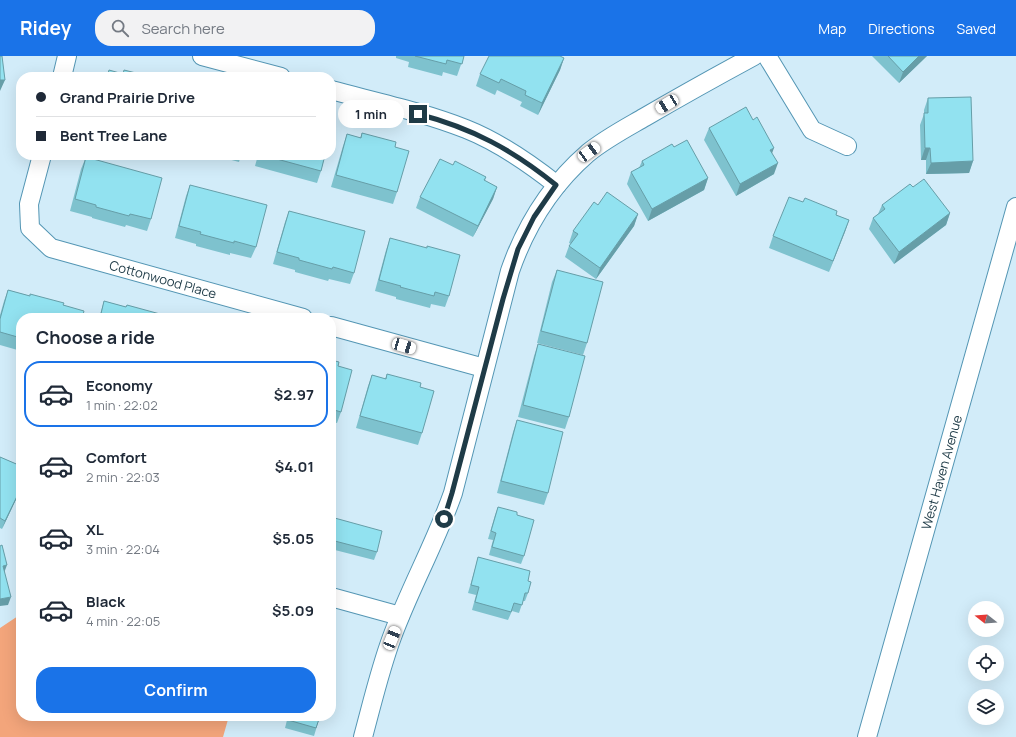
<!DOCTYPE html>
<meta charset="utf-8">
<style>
body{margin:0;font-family:Manrope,sans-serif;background:#f2f2f3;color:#1f2937;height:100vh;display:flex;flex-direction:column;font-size:15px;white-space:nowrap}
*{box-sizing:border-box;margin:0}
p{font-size:13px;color:#747a83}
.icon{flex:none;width:22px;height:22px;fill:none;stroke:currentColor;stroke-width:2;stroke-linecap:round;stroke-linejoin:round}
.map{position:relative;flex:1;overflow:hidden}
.side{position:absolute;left:16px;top:257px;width:320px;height:408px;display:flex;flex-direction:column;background:#fff;border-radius:16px;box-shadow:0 4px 16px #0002}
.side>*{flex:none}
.top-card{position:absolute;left:16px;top:16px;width:320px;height:88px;border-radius:16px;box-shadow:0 4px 16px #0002;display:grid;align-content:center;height:88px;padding:0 20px;background:#fff}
.needle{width:26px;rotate:287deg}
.fabs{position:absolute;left:968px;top:545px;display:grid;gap:8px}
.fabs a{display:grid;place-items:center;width:36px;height:36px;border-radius:50%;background:#fff;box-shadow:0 4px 16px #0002;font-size:20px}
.end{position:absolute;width:18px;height:18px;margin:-9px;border:5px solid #1f3b47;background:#fff;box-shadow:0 0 0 2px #fff}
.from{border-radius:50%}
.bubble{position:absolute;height:28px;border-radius:14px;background:#fff;box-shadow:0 4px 16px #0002;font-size:13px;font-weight:700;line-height:28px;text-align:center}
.car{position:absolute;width:12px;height:24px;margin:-12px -6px;border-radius:5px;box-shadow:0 0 3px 1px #0007;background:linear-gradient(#fff 24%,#345 0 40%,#fff 0 76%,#345 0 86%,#fff 0)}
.top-card b{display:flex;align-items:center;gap:14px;height:38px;font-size:15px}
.top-card b+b{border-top:1px solid #e0e1e3}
.top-card i{width:10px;height:10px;background:#1f2937}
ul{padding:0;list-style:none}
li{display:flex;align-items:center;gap:12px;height:66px;margin:0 8px 6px;padding:0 12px;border:2px solid transparent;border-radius:16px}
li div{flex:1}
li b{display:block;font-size:15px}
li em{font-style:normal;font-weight:700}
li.on{border-color:#1a73e8}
li>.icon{width:36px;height:36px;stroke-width:1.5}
h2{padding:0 20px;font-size:18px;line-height:48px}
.action{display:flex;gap:8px;margin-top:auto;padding:8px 20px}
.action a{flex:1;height:46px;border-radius:16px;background:#1a73e8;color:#fff;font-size:16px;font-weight:700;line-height:46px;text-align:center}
header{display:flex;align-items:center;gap:24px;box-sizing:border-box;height:56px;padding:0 20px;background:#1a73e8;color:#fff}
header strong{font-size:19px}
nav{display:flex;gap:22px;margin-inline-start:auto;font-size:14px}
.search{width:280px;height:36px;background:#f2f2f3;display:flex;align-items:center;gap:10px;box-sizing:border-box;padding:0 14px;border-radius:16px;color:#747a83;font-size:15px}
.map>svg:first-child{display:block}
.green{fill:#f3a57b}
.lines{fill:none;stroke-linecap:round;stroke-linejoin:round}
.minor-casing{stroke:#5496b4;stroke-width:20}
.minor{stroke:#fff;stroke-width:18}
.wall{fill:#7ec2ce}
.shaded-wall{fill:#669ea8}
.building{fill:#92e2f0;stroke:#669ea8}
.route{stroke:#1f3b47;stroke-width:5}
.labels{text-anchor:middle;stroke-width:3;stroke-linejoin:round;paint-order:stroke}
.street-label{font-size:13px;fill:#1f3b47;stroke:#eaf7fd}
</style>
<header>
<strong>Ridey</strong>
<div class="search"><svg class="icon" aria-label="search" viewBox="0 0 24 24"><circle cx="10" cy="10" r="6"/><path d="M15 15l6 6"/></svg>Search here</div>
<nav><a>Map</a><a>Directions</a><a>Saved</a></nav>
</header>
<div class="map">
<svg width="1016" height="681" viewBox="0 0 1016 681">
<rect width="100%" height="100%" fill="#d2ecf9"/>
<path class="green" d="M21 558V660H229L223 681H0V572Z"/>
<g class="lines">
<g class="minor-casing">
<g id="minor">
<path d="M202 0 281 21"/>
<path d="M767 0 812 74 847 90"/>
<path d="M62 21 67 0"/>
<path d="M331 34C376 46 423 56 466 73 499 86 529 107 557 129"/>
<path id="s1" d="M42 99 29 148 30 172 51 192 303 262"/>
<path d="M331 270 484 312"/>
<path d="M331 541 400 560"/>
<path d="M363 681C372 648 380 613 392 581 410 532 436 486 453 437L510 215C526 169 551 129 588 97 605 83 626 72 645 61 681 40 717 20 754 0"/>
<path id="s2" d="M867 681 1016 151"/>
</g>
</g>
<use href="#minor" class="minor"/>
</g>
<path class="wall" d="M396 0H464L457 20 443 16 442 20 408 11 409 6 396 2Z
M872 0H927L899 27Z
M564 2 560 14 538 59 520 50 522 46 497 34 495 39 476 30 480 18Z
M928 42 973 105 969 117 926 118V104H921L920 69 924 58V54Z
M709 72 772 97 774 118 736 140 704 84Z
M362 77 395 91 397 136 393 148 331 131 343 90 347 78 360 82Z
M674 91 708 122 704 134 648 165 627 128 631 116 639 112 642 105Z
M213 99H241L239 106Z
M258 99H325L321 115 317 127 255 110Z
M86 101 151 163 147 175 126 169 125 171 92 162V161L70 155 81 113Z
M453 109 486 121 485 125 497 131 493 143 473 181 416 152 420 141Z
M190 129 256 191 251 202 230 197V199L196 190V188L175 182 186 140Z
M598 149 638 158 634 170 596 223 565 201 569 190 571 188 569 187 573 175Z
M882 149 950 157 946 169 894 208 869 173 873 162 878 158Z
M289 155 354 217 350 228 329 223 328 225 295 216V214L273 208 285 166Z
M836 159 849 164 829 216 769 192 773 180Z
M390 182 449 240 445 251 431 248 430 252 396 243V241L375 235 386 194Z
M557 214 587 287 583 299 537 287 552 226Z
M8 234 63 249 21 262V295L0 289V259L4 245Z
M104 245 126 251 127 249 166 262H99Z
M538 288 569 361 565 373 518 361 534 300Z
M331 304 338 310 341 356 337 367 331 366Z
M387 318 420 331 422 377 418 389 356 372 368 330 372 319 385 323Z
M517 364 548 437 544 449 497 437 513 376Z
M0 401 21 410V433L2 473 0 472Z
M498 451 517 459 524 500 521 508 489 499 493 484 488 483 495 459Z
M331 461 377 496 374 504 331 493Z
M478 501 528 525V537L525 545H523L519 557 512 555 508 564 472 554 476 539 468 537 476 509Z
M288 660H320L314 680 285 672Z"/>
<path class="shaded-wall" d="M919 0H927L899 27 903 16Z
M564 2 560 14 538 59 542 47Z
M0 24H5L0 35Z
M774 92 770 103V94Z
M925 92H930L926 104H921Z
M973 105 969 117 926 118 931 107Z
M778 107 774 118 736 140 740 128Z
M708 122 704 134 648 165 652 153Z
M497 131 493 143 473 181 478 170Z
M950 157 946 169 894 208 899 196Z
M638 158 634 170 596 223 600 212Z
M849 164 845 176 829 216 833 205Z
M21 432V433L2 473 5 465Z
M7 509 4 517 3 510Z
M11 541 8 549 0 550V543Z"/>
<path class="building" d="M0 0H2L5 24H0Z
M415 0H464L462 8 447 4 446 8Z
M489 0H560L564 2 542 47 525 39 526 35 501 23 499 27 480 18Z
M888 0H919L903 16Z
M109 14 123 18 124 14 152 21H107Z
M971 41 973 105 931 107 930 92H925L924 57H928V42Z
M746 51 753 64 757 61 774 92 770 94 778 107 740 128 709 72Z
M362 77 396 86 395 91 409 95 397 136 336 119 347 78 361 82Z
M687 84 708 122 652 153 631 116 644 109 642 105 672 88 674 91Z
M262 99H325L321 115Z
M86 101 162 122 151 163 130 158 129 160 96 151V149L75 143Z
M440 103 453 109 455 105 486 121 484 124 497 131 478 170 420 141Z
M924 123 950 157 899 196 873 162 885 153 882 149 910 128 913 131Z
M190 129 267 149 256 191 234 185V187L200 178 201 176 179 170Z
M607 136 638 158 600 212 569 190 578 178 573 175 594 146 598 149Z
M789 141 803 146 805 142 837 155 836 159 849 164 833 205 773 180Z
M289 155 365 175 354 217 333 211 332 213 299 204V202L277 196Z
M390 182 427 192V190L460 199 449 240 435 236 434 240 400 231 401 230 379 224Z
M557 214 603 226 587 287 541 275Z
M8 234 30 240V238L64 247 63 249 84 255 82 262H21V282L0 276V263Z
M104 245 126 251 127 249 160 258V260L166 262H100Z
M538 288 585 300 569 361 523 349Z
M331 304 339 306 338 310 352 314 341 356 331 353Z
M387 318 421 327 420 331 434 335 422 377 360 360 372 319 386 323Z
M517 364 563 376 548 437 501 425Z
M0 401 21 410V432L5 465 0 462Z
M498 451 517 456V459L534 464 524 500 492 491 496 477 491 475Z
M331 461 382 475 377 496 331 484Z
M2 489 7 509 3 510 11 541 0 543V490Z
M478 501 530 515 528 525 531 526 528 537H525L522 549 514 547 511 556 475 546 479 531 471 529Z
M289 660H320L316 672 288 664Z"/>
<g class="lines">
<path class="route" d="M418 58C472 72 513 94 556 129L534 161 518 193 503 243 452 437 444 463"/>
</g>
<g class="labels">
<g class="street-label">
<text dy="5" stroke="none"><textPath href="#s1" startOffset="220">Cottonwood Place</textPath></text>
<text dy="5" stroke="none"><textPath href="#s2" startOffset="275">West Haven Avenue</textPath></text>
</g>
</g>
</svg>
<div class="fabs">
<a><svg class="needle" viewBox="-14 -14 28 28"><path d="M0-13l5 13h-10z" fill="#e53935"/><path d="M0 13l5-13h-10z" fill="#747a83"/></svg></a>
<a><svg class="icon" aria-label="locate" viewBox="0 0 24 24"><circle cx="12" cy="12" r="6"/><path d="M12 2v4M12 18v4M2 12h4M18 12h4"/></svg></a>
<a><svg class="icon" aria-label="layers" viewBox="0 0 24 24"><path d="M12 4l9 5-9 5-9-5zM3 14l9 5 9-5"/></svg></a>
</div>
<i class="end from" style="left:444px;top:463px"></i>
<i class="end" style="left:418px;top:58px"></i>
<div class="bubble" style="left:338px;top:44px;width:66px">1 min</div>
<i class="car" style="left:667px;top:48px;rotate:239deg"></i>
<i class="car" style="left:589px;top:96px;rotate:54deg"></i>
<i class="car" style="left:404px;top:290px;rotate:106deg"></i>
<i class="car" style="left:392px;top:582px;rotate:22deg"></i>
<div class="top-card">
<b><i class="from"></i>Grand Prairie Drive</b>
<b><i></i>Bent Tree Lane</b>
</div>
<section class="side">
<h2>Choose a ride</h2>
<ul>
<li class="on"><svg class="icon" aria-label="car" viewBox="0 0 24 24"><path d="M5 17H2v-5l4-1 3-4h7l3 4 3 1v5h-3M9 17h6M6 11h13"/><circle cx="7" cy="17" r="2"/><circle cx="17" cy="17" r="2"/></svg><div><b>Economy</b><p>1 min · 22:02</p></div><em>$2.97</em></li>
<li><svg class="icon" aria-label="car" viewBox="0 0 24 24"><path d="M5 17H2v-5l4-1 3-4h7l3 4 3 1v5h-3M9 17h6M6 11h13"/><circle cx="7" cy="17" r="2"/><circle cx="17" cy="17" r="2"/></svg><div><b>Comfort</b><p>2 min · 22:03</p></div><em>$4.01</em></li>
<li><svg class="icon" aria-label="car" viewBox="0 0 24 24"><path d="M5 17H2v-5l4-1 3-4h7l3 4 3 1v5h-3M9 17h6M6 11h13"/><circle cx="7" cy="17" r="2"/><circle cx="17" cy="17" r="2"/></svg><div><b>XL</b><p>3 min · 22:04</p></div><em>$5.05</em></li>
<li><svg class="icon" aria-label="car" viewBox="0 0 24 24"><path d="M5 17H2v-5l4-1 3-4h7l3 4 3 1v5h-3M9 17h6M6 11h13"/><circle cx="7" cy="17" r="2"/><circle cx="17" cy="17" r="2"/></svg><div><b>Black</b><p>4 min · 22:05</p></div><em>$5.09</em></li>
</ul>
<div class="action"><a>Confirm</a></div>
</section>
</div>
